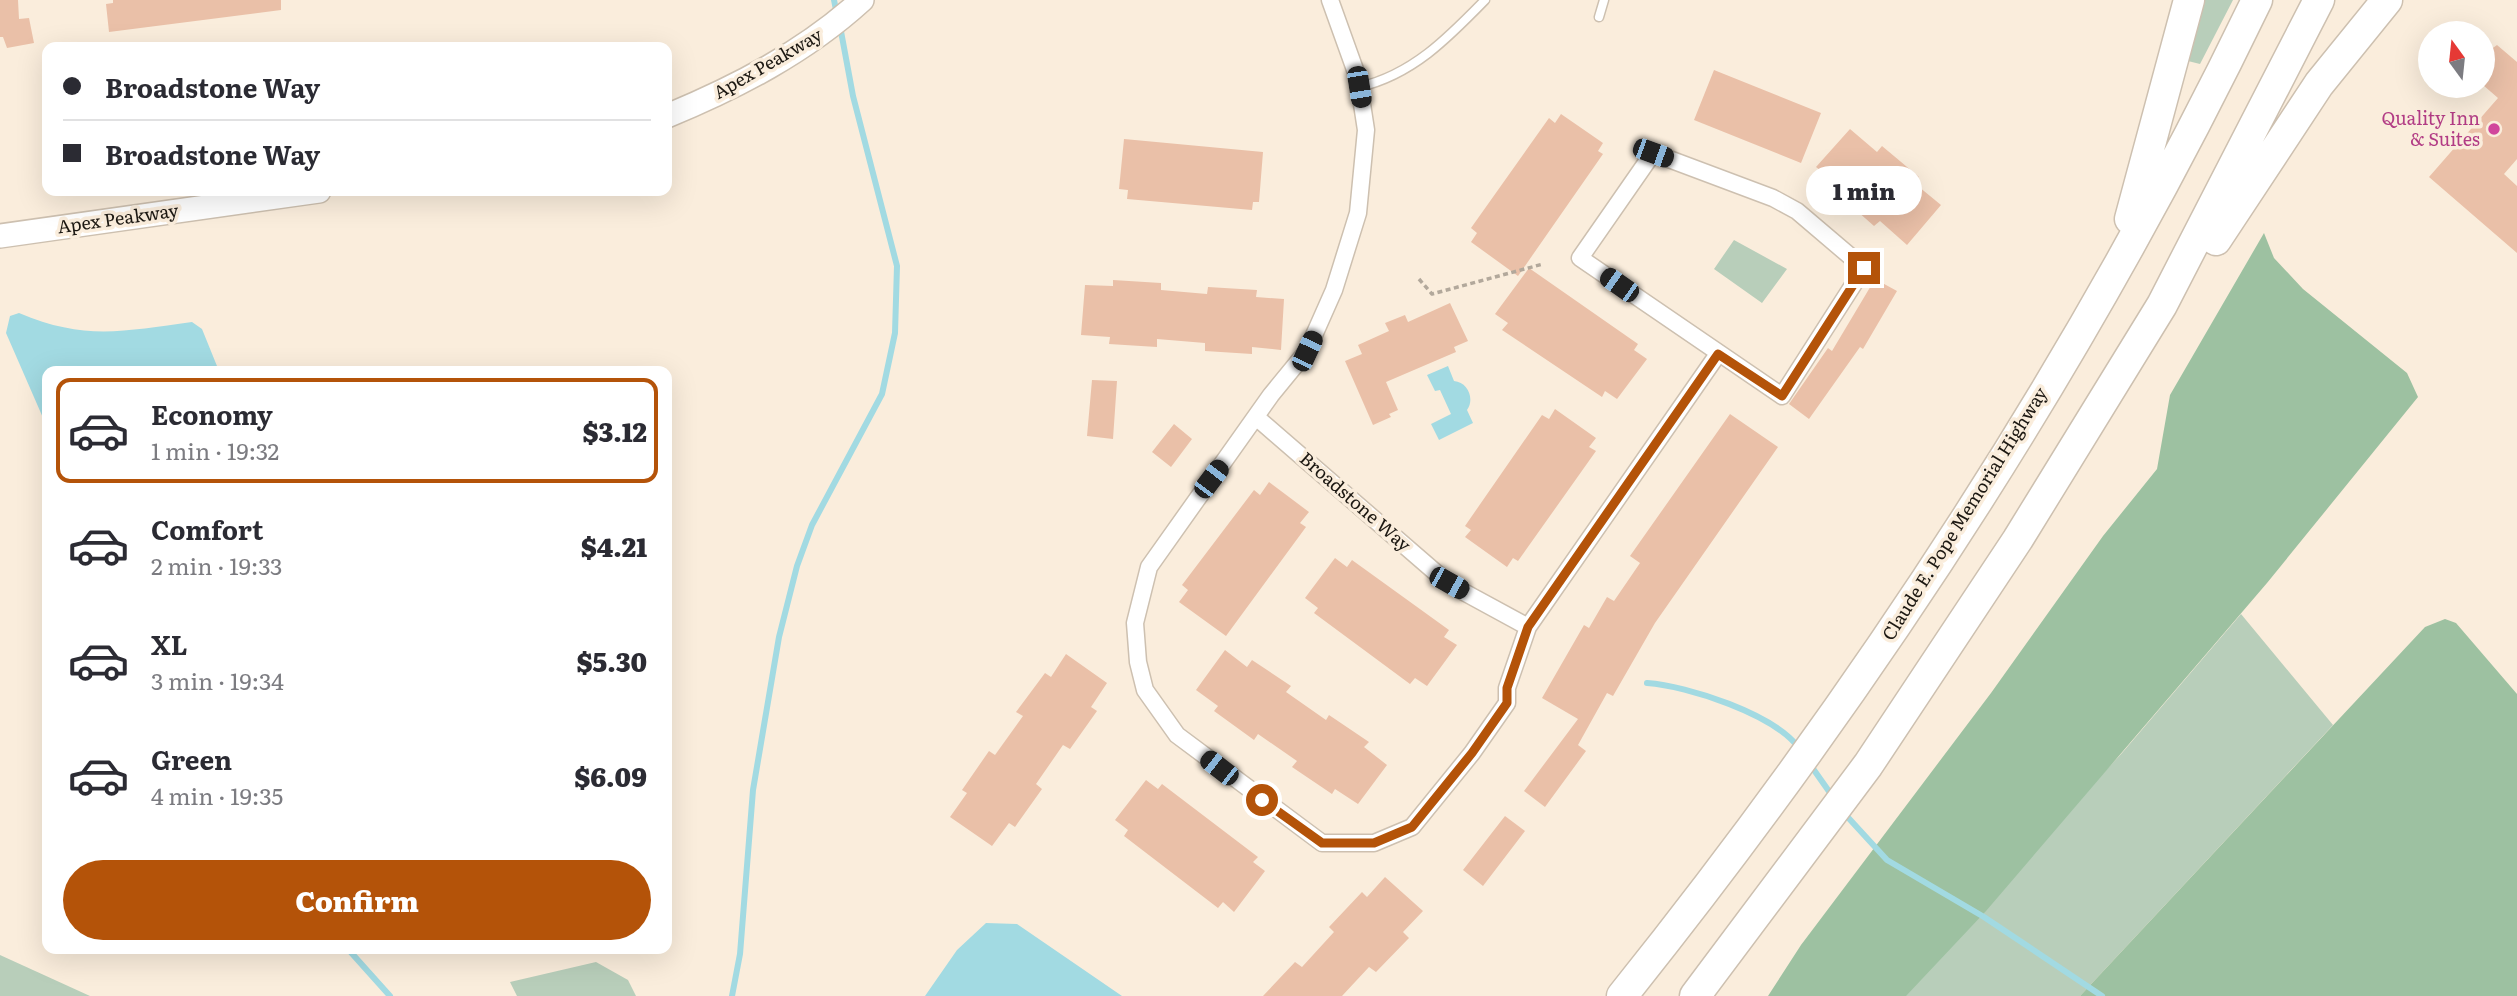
<!DOCTYPE html>
<meta charset="utf-8">
<style>
body{margin:0;font-family:Literata,serif;background:#f2f2f3;color:#2b2b33;height:100vh;display:flex;flex-direction:column;font-size:26px;white-space:nowrap}
*{box-sizing:border-box;margin:0}
p{font-size:23px;color:#7c7c81}
.icon{flex:none;width:38px;height:38px;fill:none;stroke:currentColor;stroke-width:2;stroke-linecap:round;stroke-linejoin:round}
.map{position:relative;flex:1;overflow:hidden}
.side{position:absolute;left:42px;top:366px;width:630px;height:588px;display:flex;flex-direction:column;background:#fff;border-radius:14px;box-shadow:0 7px 28px #0002}
.side>*{flex:none}
.guide{position:absolute;left:42px;top:42px;width:630px;height:154px;border-radius:14px;box-shadow:0 7px 28px #0002;display:grid;align-content:center;height:154px;padding:0 21px;background:#fff}
.needle{width:46px;rotate:345deg}
.buttons{position:absolute;left:2418px;top:21px;display:grid;gap:14px}
.buttons a{display:grid;place-items:center;width:77px;height:77px;border-radius:50%;background:#fff;box-shadow:0 7px 28px #0002;font-size:35px}
.end{position:absolute;width:32px;height:32px;margin:-16px;border:9px solid #b45309;background:#fff;box-shadow:0 0 0 4px #fff}
.from{border-radius:50%}
.bubble{position:absolute;height:49px;border-radius:24px;background:#fff;box-shadow:0 7px 28px #0002;font-size:23px;font-weight:800;line-height:49px;text-align:center}
.car{position:absolute;width:21px;height:42px;margin:-21px -10px;border-radius:9px;box-shadow:0 0 5px 2px #0007;background:linear-gradient(#222 24%,#8ab4d8 0 40%,#222 0 76%,#8ab4d8 0 86%,#222 0)}
.guide b{display:flex;align-items:center;gap:24px;height:66px;font-size:26px}
.guide b+b{border-top:2px solid #e1e1e2}
.guide i{width:18px;height:18px;background:#2b2b33}
ul{padding:12px 0 0;list-style:none}
li{display:flex;align-items:center;gap:21px;height:105px;margin:0 14px 10px;padding:0 7px;border:4px solid transparent;border-radius:14px}
li div{flex:1}
li b{display:block;font-size:26px}
li em{font-style:normal;font-weight:800}
li.on{border-color:#b45309}
li>.icon{width:63px;height:63px;stroke-width:1.5}
.action{display:flex;gap:14px;margin-top:auto;padding:14px 21px}
.action a{flex:1;height:80px;border-radius:42px;background:#b45309;color:#fff;font-size:28px;font-weight:800;line-height:80px;text-align:center}
.map>svg:first-child{display:block}
.green{fill:#b8ceba}
.forest{fill:#9dc1a1}
.water{fill:#a2dae2}
.lines{fill:none;stroke-linecap:round;stroke-linejoin:round}
.stream{stroke:#a2dae2;stroke-width:6}
.building{fill:#eac0a8}
.service-casing{stroke:#cdc0b0;stroke-width:11}
.minor-casing{stroke:#cdc0b0;stroke-width:19}
.secondary-casing{stroke:#cdc0b0;stroke-width:26}
.motorway-casing{stroke:#cdc0b0;stroke-width:33}
.path{stroke:#b2a89b;stroke-width:3.5;stroke-dasharray:5 3.5;stroke-linecap:butt}
.service{stroke:#fff;stroke-width:8}
.minor{stroke:#fff;stroke-width:16}
.secondary{stroke:#fff;stroke-width:23}
.motorway{stroke:#fff;stroke-width:30}
.route{stroke:#b45309;stroke-width:9}
.hotel-dot{fill:#d1479c;stroke:#faeddc;stroke-width:2.5}
.labels{text-anchor:middle;stroke-width:7;stroke-linejoin:round;paint-order:stroke}
.street-label{font-size:18px;fill:#1c1812;stroke:#faeddc}
.hotel-label{font-size:18px;fill:#b23c85;stroke:#faeddc;text-anchor:end}
</style>
<div class="map">
<svg width="2517" height="996" viewBox="0 0 2517 996">
<rect width="100%" height="100%" fill="#faeddc"/>
<path class="green" d="M2203 0H2233L2200 64 2188 61Z
M1734 240 1787 269 1762 303 1714 269Z
M2241 614 2333 725 2080 996H1896L2122 753Z
M0 955 90 996H0Z
M596 962 628 980 636 996H517L510 982Z"/>
<path class="forest" d="M2264 233 2274 258 2303 289 2407 373 2418 397 2267 583 1986 911 1906 996H1768L1801 945 1991 693 2103 536 2157 469 2170 395Z
M2445 619 2456 623 2517 694V996H2080L2425 627Z"/>
<path class="water" d="M19 313C85 341 124 331 192 322L202 329 219 371H47V427L6 333 10 316Z
M1448 366 1454 381C1468 382 1475 399 1467 410L1473 423 1439 440 1431 424 1451 414 1440 390 1435 391 1427 375Z
M986 923 1017 924 1122 996H925L957 950Z"/>
<g class="lines">
<path class="stream" d="M834 0 837 15
M1647 683C1688 686 1774 714 1799 748
M1809 763 1833 797
M1843 812 1887 860 1984 917 2102 996
M347 948 390 996
M732 996 740 954 753 790 779 637 797 566 812 525 882 394 895 333 897 266 853 96 840 26"/>
</g>
<path class="building" d="M0 0H18L19 19 29 18 34 43 7 48 3 37H0Z
M113 0H281V10L109 32 106 4 113 3Z
M2497 45 2517 62V159L2504 174 2517 186V253L2429 177 2498 98 2483 85V55Z
M1714 70 1821 113 1801 163 1694 120Z
M1561 114 1603 143 1598 151 1603 154 1518 276 1471 242 1477 233 1471 228 1549 118 1555 123Z
M1850 129 1877 152 1882 146 1919 177 1913 182 1941 205 1907 245 1880 221 1874 226 1840 196 1845 189 1816 167Z
M1124 139 1263 152 1259 202H1253L1252 210 1127 199 1128 190 1119 189Z
M1529 268 1638 344 1634 350 1647 359 1617 399 1605 391 1602 397 1502 330 1508 323 1495 314Z
M1875 279 1897 291 1863 349 1860 347 1809 419 1789 404 1828 348 1832 351Z
M1113 280 1161 283V290L1207 294 1208 287 1257 290 1256 297 1284 299 1281 350 1252 347V354L1205 351V343L1157 339V347L1109 344 1110 337 1081 335 1085 285 1113 286Z
M1450 303 1468 341 1454 347 1456 352 1386 382 1398 410 1389 414 1391 417 1373 425 1345 361 1362 354 1358 345 1389 331 1385 323 1405 315 1408 322Z
M1092 380 1117 381 1113 439 1087 436Z
M1555 409 1596 438 1589 447 1596 451 1518 561 1513 558 1507 567 1465 537 1471 530 1465 526 1542 415 1549 419Z
M1730 414 1778 447 1655 623 1613 696 1607 693 1578 745 1586 751 1545 807 1524 791 1578 719 1542 698 1584 625 1589 628 1607 597 1614 601 1640 563 1630 556Z
M1174 424 1192 439 1171 467 1152 452Z
M1269 482 1309 512 1300 523 1306 527 1226 636 1179 602 1188 590 1182 585 1254 490 1260 495Z
M1335 558 1347 567 1352 560 1449 630 1444 637 1457 645 1427 686 1415 678 1410 684 1314 613 1318 608 1305 598Z
M1225 650 1247 667 1252 660 1291 686 1286 692 1326 720 1329 715 1369 742 1364 747 1387 765 1358 804 1335 789 1332 794 1292 767 1297 761 1258 734 1254 740 1214 711 1218 706 1196 690Z
M1066 654 1107 683 1091 707 1097 711 1070 749 1063 745 1036 784 1042 789 1015 827 1009 823 992 846 950 817 967 793 962 790 989 751 995 755 1023 716 1016 712 1045 673 1051 677Z
M1146 780 1158 789 1162 784 1258 857 1253 862 1265 871 1234 912 1223 902 1218 908 1124 836 1128 830 1115 820Z
M1505 816 1525 831 1483 886 1463 870Z
M1385 877 1423 911 1403 932 1409 938 1376 972 1369 967 1342 996H1263L1295 962 1302 967 1334 932 1329 927 1362 892 1367 897Z"/>
<g class="lines">
<g class="service-casing">
<path id="service" d="M1599 17 1604 0
M1359 87C1412 75 1448 38 1485 0"/>
</g>
<g class="minor-casing">
<path id="minor" d="M1330 0 1358 78 1366 130 1358 213 1334 290 1307 351 1271 395 1149 567 1135 623 1138 662 1145 690 1177 735 1322 843H1374L1412 827 1472 753 1507 703V688L1528 627 1718 354
M1653 153 1773 198 1797 211 1864 268 1782 396 1580 258Z
M1256 417 1449 584 1528 627"/>
</g>
<g class="secondary-casing">
<path id="secondary" d="M667 116C737 87 805 52 862 0
M0 236 319 191"/>
</g>
<g class="motorway-casing">
<path id="motorway" d="M2130 219 2189 0
M2216 240 2319 84 2387 0
M1622 996C1868 689 2086 355 2257 0
M1695 996 1868 765 2018 539 2162 305 2319 0"/>
</g>
<path class="path" d="M1419 279 1432 294 1543 264"/>
<use href="#service" class="service"/>
<use href="#minor" class="minor"/>
<use href="#secondary" class="secondary"/>
<use href="#motorway" class="motorway"/>
</g>
<g class="lines">
<path class="route" d="M1262 800 1322 843H1374L1412 827 1472 753 1507 703V688L1528 627 1718 354 1782 396 1864 268"/>
</g>
<circle class="hotel-dot" cx="2494" cy="129" r="7"/>
<g class="labels">
<g class="street-label">
<text transform="translate(768 64) rotate(-30)" y="6">Apex Peakway</text>
<text transform="translate(118 219) rotate(-8)" y="6">Apex Peakway</text>
<text transform="translate(1355 502) rotate(41)" y="6">Broadstone Way</text>
<text transform="translate(1965 514) rotate(-58)" y="6">Claude E. Pope Memorial Highway</text>
</g>
<g class="hotel-label">
<text x="2480" y="125">Quality Inn<tspan x="2480" dy="21">&amp; Suites</tspan></text>
</g>
</g>
</svg>
<div class="buttons">
<a><svg class="needle" viewBox="-14 -14 28 28"><path d="M0-13l5 13h-10z" fill="#e53935"/><path d="M0 13l5-13h-10z" fill="#7c7c81"/></svg></a>
</div>
<i class="end from" style="left:1262px;top:800px"></i>
<i class="end" style="left:1864px;top:268px"></i>
<div class="bubble" style="left:1806px;top:166px;width:116px">1 min</div>
<i class="car" style="left:1359px;top:87px;rotate:171deg"></i>
<i class="car" style="left:1653px;top:153px;rotate:110deg"></i>
<i class="car" style="left:1619px;top:285px;rotate:305deg"></i>
<i class="car" style="left:1307px;top:351px;rotate:25deg"></i>
<i class="car" style="left:1211px;top:479px;rotate:37deg"></i>
<i class="car" style="left:1449px;top:583px;rotate:119deg"></i>
<i class="car" style="left:1219px;top:768px;rotate:308deg"></i>
<div class="guide">
<b><i class="from"></i>Broadstone Way</b>
<b><i></i>Broadstone Way</b>
</div>
<section class="side">
<ul>
<li class="on"><svg class="icon" aria-label="car" viewBox="0 0 24 24"><path d="M5 17H2v-5l4-1 3-4h7l3 4 3 1v5h-3M9 17h6M6 11h13"/><circle cx="7" cy="17" r="2"/><circle cx="17" cy="17" r="2"/></svg><div><b>Economy</b><p>1 min · 19:32</p></div><em>$3.12</em></li>
<li><svg class="icon" aria-label="car" viewBox="0 0 24 24"><path d="M5 17H2v-5l4-1 3-4h7l3 4 3 1v5h-3M9 17h6M6 11h13"/><circle cx="7" cy="17" r="2"/><circle cx="17" cy="17" r="2"/></svg><div><b>Comfort</b><p>2 min · 19:33</p></div><em>$4.21</em></li>
<li><svg class="icon" aria-label="car" viewBox="0 0 24 24"><path d="M5 17H2v-5l4-1 3-4h7l3 4 3 1v5h-3M9 17h6M6 11h13"/><circle cx="7" cy="17" r="2"/><circle cx="17" cy="17" r="2"/></svg><div><b>XL</b><p>3 min · 19:34</p></div><em>$5.30</em></li>
<li><svg class="icon" aria-label="car" viewBox="0 0 24 24"><path d="M5 17H2v-5l4-1 3-4h7l3 4 3 1v5h-3M9 17h6M6 11h13"/><circle cx="7" cy="17" r="2"/><circle cx="17" cy="17" r="2"/></svg><div><b>Green</b><p>4 min · 19:35</p></div><em>$6.09</em></li>
</ul>
<div class="action"><a>Confirm</a></div>
</section>
</div>
